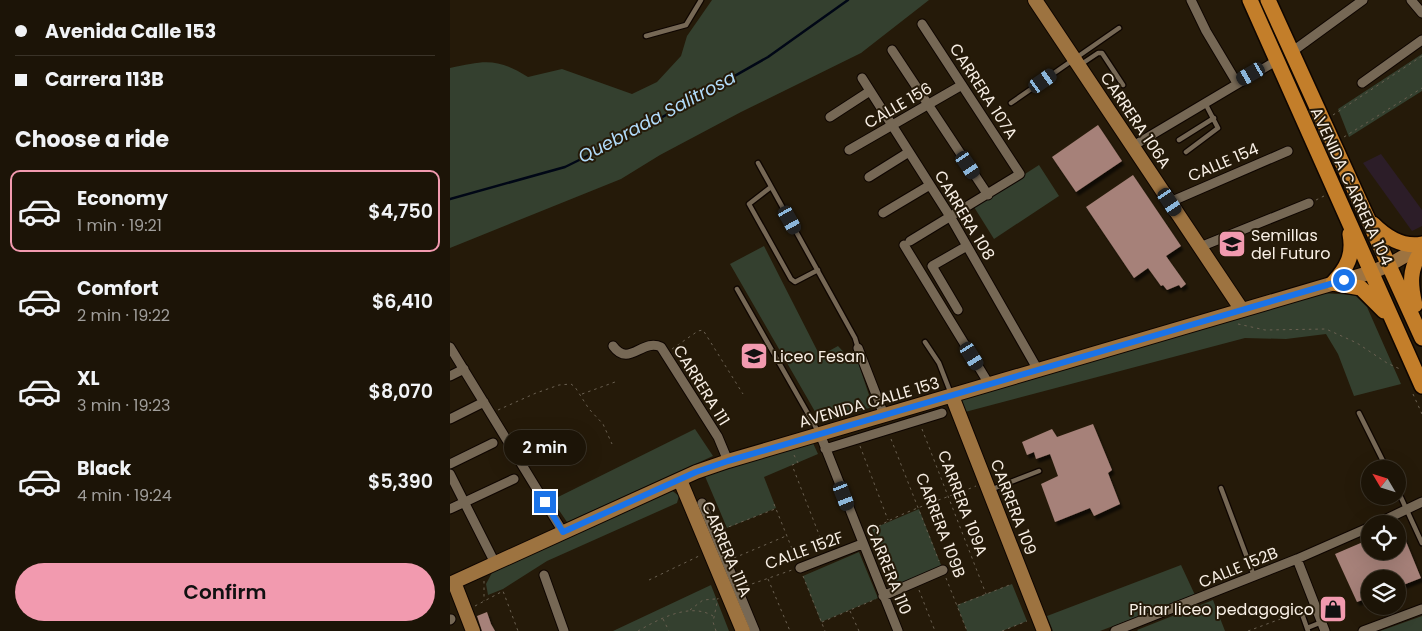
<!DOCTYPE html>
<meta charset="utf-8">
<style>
body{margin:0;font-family:Poppins,sans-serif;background:#251d11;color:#f1f3f6;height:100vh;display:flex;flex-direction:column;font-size:19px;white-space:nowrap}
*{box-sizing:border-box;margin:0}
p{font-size:16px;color:#a09e9b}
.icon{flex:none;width:28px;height:28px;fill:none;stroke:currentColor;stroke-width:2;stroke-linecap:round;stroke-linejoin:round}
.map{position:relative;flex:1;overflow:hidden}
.sheet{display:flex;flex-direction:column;background:#1c1407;width:450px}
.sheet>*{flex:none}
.banner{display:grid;align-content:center;height:110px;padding:0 15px;background:#1c1407}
.needle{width:32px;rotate:308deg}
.controls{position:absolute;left:911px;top:460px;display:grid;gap:10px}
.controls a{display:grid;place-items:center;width:45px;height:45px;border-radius:50%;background:#1c1407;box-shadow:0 5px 20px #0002,0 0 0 1px #3a3328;font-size:25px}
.end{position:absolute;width:22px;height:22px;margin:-11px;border:6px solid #1a73e8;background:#fff;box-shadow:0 0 0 2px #fff}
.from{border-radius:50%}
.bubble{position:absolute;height:35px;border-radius:18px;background:#1c1407;box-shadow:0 5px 20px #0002,0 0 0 1px #3a3328;font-size:16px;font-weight:600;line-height:35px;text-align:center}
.car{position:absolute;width:15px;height:30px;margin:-15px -8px;border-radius:6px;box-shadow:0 0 4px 1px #0007;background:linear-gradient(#222 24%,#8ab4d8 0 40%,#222 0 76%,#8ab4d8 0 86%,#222 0)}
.banner b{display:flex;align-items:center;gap:18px;height:48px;font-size:19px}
.banner b+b{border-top:1px solid #3a3328}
.banner i{width:12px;height:12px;background:#f1f3f6}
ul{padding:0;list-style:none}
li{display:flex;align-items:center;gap:15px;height:82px;margin:0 10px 8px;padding:0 5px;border:2px solid transparent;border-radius:10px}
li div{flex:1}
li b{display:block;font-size:19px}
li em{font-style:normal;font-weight:600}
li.active{border-color:#f29aaf}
li>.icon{width:45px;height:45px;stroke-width:1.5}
h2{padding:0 15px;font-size:22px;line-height:60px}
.button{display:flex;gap:10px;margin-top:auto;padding:10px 15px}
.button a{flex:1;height:58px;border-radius:30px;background:#f29aaf;color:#111;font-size:20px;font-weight:600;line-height:58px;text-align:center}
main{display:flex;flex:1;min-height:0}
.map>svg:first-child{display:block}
.commercial{fill:#2c1d28}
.green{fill:#34402f}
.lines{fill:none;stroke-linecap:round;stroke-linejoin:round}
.stream{stroke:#000716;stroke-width:2.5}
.building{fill:#a68179;filter:url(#shadow)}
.lane-casing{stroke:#0e0500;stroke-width:7}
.street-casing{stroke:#0e0500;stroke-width:11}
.secondary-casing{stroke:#0e0500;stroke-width:16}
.primary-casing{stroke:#0e0500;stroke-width:18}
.path{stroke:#6a6051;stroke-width:1;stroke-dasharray:2.5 4;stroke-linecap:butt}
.lane{stroke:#766855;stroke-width:4.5}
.street{stroke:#766855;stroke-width:9}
.secondary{stroke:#9d7340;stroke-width:14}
.primary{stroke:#c37e2a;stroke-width:15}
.route{stroke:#1a73e8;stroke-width:6}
.labels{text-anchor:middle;stroke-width:4;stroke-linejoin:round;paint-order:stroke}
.street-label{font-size:16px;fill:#f8efe5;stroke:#251a09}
.poi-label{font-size:16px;fill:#f8efe5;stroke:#251a09;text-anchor:start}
.water-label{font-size:18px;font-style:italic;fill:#b1dbfa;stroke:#251a09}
</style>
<main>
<section class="sheet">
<div class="banner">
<b><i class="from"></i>Avenida Calle 153</b>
<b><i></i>Carrera 113B</b>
</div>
<h2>Choose a ride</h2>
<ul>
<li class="active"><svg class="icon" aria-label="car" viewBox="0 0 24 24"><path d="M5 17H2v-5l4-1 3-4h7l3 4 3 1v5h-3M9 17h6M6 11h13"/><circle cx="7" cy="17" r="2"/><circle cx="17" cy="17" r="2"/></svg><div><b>Economy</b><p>1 min · 19:21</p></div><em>$4,750</em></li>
<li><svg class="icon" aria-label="car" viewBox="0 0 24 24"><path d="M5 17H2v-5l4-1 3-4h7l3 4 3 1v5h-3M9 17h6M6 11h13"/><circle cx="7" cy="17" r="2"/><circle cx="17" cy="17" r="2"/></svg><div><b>Comfort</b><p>2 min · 19:22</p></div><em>$6,410</em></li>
<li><svg class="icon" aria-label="car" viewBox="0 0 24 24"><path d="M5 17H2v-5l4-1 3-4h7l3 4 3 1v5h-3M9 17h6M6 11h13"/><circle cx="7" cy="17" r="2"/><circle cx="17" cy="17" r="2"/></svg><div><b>XL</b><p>3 min · 19:23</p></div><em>$8,070</em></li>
<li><svg class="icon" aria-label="car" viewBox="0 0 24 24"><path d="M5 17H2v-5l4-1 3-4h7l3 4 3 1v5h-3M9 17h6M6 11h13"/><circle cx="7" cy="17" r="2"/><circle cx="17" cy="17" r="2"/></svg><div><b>Black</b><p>4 min · 19:24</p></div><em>$5,390</em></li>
</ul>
<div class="button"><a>Confirm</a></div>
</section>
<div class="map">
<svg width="972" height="631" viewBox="0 0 972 631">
<defs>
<filter id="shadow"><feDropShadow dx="2.5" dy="4" stdDeviation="1" flood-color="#0009"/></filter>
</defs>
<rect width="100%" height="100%" fill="#251a09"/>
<path class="commercial" d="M931 154 972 210V226L962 231 913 163Z"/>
<path class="green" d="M262 0H479L411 53 291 112 210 155 171 179 0 248V68C34 61 46 57 78 77L112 69 182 94 207 82 231 56 237 36Z
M972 54V91L899 137 888 109Z
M589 165 609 196 544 239 524 207Z
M314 246 370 356 388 346 401 360 407 359 423 407 371 422 280 264Z
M871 293 905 295 917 307 951 384 904 396 888 354 876 334 836 339 795 338 515 412 509 395Z
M245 429 263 456 117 522 102 500Z
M362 441 368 454 314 477 326 508 277 528 254 474Z
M220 489 229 496 227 503 97 561 53 589 38 595 36 584 45 567Z
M469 509 493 570 448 589 422 529Z
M409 552 428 598 371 622 353 576Z
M731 565 745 595 650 631H603L597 616Z
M562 584 577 621 552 631H517L507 605Z
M261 585 279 631H163Z
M763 600 775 631H688L687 630Z
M972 616V631H930Z"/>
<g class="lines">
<path class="stream" d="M0 199 115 167 186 132 318 57 398 0"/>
</g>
<path class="building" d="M648 125 672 161 626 192 602 157Z
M683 175 731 246 716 256 736 284 731 288 729 285 717 290 713 285 711 286 698 268 684 278 636 207Z
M643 424 662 470 658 473 670 504 644 516 640 508 605 522 591 484 608 476 600 454 586 459 584 452 577 455 572 442 602 429 607 437Z
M948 522 971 578 948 587V579H920V597L907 602 885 554 920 539V551H948Z
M37 612 41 624 45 631H32L27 616Z"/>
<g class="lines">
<g class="lane-casing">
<path id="lane" d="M196 36 236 25 251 0
M630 65 648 53H652L673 85
M561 103 669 28
M729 140 764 118
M736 152 768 128 755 103
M308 163 405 338 408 348
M321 187 299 204 341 279 345 282 368 270
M287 289 369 433
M475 342 489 363 501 394
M909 413 937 469
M771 488 804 576
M540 490 589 471
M948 491 972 543
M851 611 858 631
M857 628 872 622"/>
</g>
<g class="street-casing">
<path id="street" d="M741 0 756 31 787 83
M961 0 972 13
M442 50 538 195
M843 51 913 0
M412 78 501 218 588 370
M912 83 972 40
M380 117 420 91
M683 146 826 61
M399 150 512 85
M419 177 459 152
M720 202 838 151
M433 213 480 185
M460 241 570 174 472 24
M454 245 539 384
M750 247 859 203
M508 310 482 266 517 246
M163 346C179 368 192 338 211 347L268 437 278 461
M0 347 113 532
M408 348 434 415
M0 376 14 369
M0 419 34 402
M370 434 448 631
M375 449 492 413
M0 464 43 443
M0 474 45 563
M252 503 305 631
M0 509 64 479
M926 524 972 502
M847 559 875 631
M350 568 412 544
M94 575 114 631
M433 596 493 570
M0 620 1 619
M665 631 847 559 920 527
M913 631 972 609"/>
</g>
<g class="secondary-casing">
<path id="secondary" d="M585 0 792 310
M502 396 594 631
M230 480 293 631
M23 631 4 582 246 472 278 461 922 272 939 265 972 246"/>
</g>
<g class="primary-casing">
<path id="primary" d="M800 0 972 386
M818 0 972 338
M923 224C936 237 952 248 972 244
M883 283 911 288 934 311
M883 283C897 268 904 255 900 234
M965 305C960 284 959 269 972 250"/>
</g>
<path class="path" d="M883 115 972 56
M894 137 972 88
M866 200 874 196
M788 324 815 330 876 329 907 343 937 363 952 370
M222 349 248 331 253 330 293 394
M132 394 165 382
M963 394 972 414
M48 410 86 393 109 385 121 384 125 387 139 409 153 424 162 444
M472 429 536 594
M441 439 489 561
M410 446 438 520
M344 455 348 463 342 465 375 550
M324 504 347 561
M273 529 325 509
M419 535C428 519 505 495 526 486
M284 558 336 536
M353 576 375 631
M496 578 517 631
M318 579 340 631
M199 580 249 556
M34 581V601
M296 586 342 570
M469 590 485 631
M508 605 562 584
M25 606 53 591 68 631
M240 610 253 600 265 599
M400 611 409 631
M213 619 219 631
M372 622 426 599
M188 631C209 619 240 602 263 616
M266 631 263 622 268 598
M552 631 577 621
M798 631 844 614"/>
<use href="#lane" class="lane"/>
<use href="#street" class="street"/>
<use href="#secondary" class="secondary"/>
<use href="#primary" class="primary"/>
</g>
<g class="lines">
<path class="route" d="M95 502 113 532 246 472 278 461 894 280"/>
</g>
<defs>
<g id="school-square" transform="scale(1.4375)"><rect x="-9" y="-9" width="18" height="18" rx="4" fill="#f29aaf" stroke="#251a09"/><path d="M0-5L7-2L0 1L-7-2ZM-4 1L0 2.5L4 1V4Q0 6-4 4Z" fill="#111"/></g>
<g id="shop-square" transform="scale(1.4375)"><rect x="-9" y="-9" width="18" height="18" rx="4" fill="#f29aaf" stroke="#251a09"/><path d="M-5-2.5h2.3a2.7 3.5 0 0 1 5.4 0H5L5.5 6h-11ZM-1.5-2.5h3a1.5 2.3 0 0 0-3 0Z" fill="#111"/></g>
</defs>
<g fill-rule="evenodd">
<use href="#school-square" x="782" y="244"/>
<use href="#school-square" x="304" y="356"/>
<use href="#shop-square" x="883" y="609"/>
</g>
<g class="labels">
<g class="street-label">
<text transform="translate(534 91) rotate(57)" y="6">CARRERA 107A</text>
<text transform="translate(448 105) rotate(-30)" y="6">CALLE 156</text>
<text transform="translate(686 120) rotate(56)" y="6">CARRERA 106A</text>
<text transform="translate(773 162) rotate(-23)" y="6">CALLE 154</text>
<text transform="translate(902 186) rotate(65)" y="6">AVENIDA CARRERA 104</text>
<text transform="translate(515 215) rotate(59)" y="6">CARRERA 108</text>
<text transform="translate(252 385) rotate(58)" y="6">CARRERA 111</text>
<text transform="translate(419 402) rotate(-16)" y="6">AVENIDA CALLE 153</text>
<text transform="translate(513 503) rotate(69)" y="6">CARRERA 109A</text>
<text transform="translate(564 507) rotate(69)" y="6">CARRERA 109</text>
<text transform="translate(491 525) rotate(69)" y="6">CARRERA 109B</text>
<text transform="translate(277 549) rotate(67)" y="6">CARRERA 111A</text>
<text transform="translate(354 550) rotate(-20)" y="6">CALLE 152F</text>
<text transform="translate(788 567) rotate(-22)" y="6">CALLE 152B</text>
<text transform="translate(439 569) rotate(68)" y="6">CARRERA 110</text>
</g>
<g class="poi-label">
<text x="801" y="241">Semillas<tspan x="801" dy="18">del Futuro</tspan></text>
<text x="323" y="362">Liceo Fesan</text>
<text x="864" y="615" text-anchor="end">Pinar liceo pedagogico</text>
</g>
<g class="water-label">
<text transform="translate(207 117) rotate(-28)" y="6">Quebrada Salitrosa</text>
</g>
</g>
</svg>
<div class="controls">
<a><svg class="needle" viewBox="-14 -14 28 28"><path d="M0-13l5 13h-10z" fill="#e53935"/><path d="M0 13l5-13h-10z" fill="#a09e9b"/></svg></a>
<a><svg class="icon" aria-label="locate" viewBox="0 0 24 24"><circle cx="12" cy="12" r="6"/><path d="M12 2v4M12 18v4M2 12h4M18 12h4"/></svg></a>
<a><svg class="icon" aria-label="layers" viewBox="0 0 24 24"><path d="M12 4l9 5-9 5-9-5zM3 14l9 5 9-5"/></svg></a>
</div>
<i class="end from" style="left:894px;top:280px"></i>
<i class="end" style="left:95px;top:502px"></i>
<div class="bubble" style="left:54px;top:430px;width:82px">2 min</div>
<i class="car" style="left:801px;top:74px;rotate:240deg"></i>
<i class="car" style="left:593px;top:81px;rotate:55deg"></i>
<i class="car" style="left:518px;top:165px;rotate:146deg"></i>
<i class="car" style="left:720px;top:202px;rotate:146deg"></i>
<i class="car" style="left:340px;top:220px;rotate:151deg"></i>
<i class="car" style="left:522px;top:356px;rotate:148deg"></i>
<i class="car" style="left:394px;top:496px;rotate:159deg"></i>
</div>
</main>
